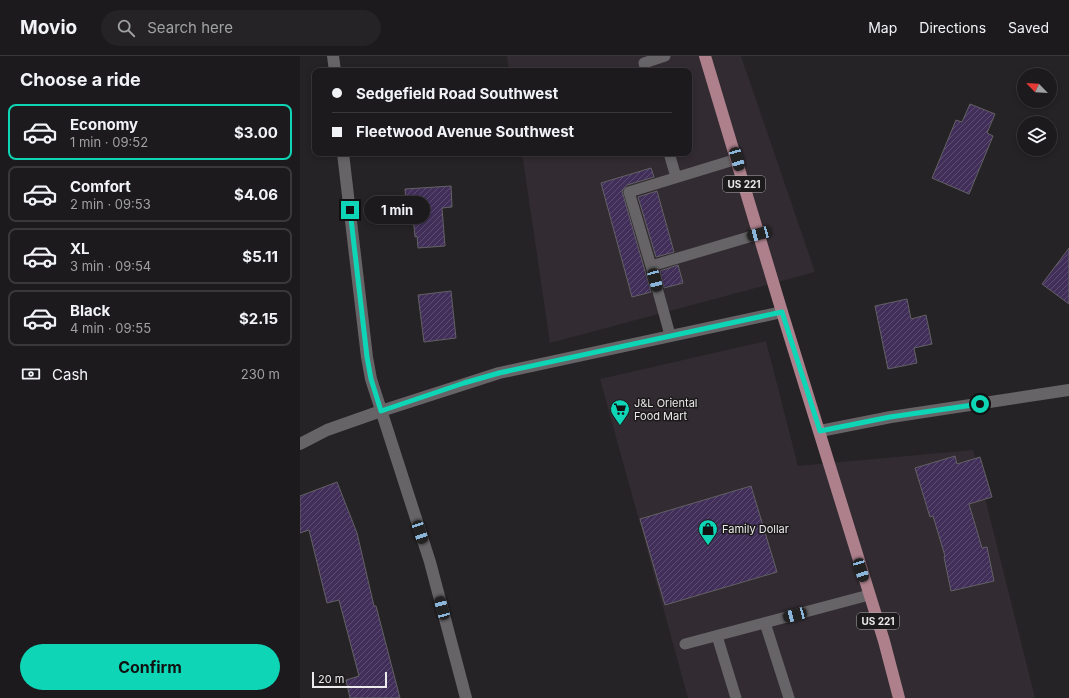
<!DOCTYPE html>
<meta charset="utf-8">
<style>
body{margin:0;font-family:Inter,sans-serif;background:#252325;color:#f1f3f6;height:100vh;display:flex;flex-direction:column;font-size:15px;white-space:nowrap}
*{box-sizing:border-box;margin:0}
p{font-size:13px;color:#a0a1a3}
.icon{flex:none;width:22px;height:22px;fill:none;stroke:currentColor;stroke-width:2;stroke-linecap:round;stroke-linejoin:round}
.map{position:relative;flex:1;overflow:hidden}
.details{display:flex;flex-direction:column;background:#1c1a1c;width:300px}
.details>*{flex:none}
.hud{position:absolute;left:12px;top:12px;width:380px;height:88px;border-radius:8px;box-shadow:0 2px 6px #0003,0 0 0 1px #3a383b;display:grid;align-content:center;height:88px;padding:0 20px;background:#1c1a1c}
.needle{width:26px;rotate:295deg}
.controls{position:absolute;left:717px;top:12px;display:grid;gap:8px}
.controls a{display:grid;place-items:center;width:40px;height:40px;border-radius:50%;background:#1c1a1c;box-shadow:0 2px 6px #0003,0 0 0 1px #3a383b;font-size:20px}
.scale{position:absolute;left:12px;bottom:10px;width:75px;box-sizing:border-box;padding-left:4px;border:2px solid #ebe9ea;border-top:0;font-size:11px;line-height:14px;white-space:nowrap;color:#ebe9ea;-webkit-text-stroke:3px #1c1a1b;paint-order:stroke}
.end{position:absolute;width:18px;height:18px;margin:-9px;border:5px solid #0ed5b5;background:#111;box-shadow:0 0 0 2px #111}
.from{border-radius:50%}
.bubble{position:absolute;height:28px;border-radius:14px;background:#1c1a1c;box-shadow:0 2px 6px #0003,0 0 0 1px #3a383b;font-size:13px;font-weight:700;line-height:28px;text-align:center}
.car{position:absolute;width:12px;height:24px;margin:-12px -6px;border-radius:5px;box-shadow:0 0 3px 1px #0007;background:linear-gradient(#222 24%,#8ab4d8 0 40%,#222 0 76%,#8ab4d8 0 86%,#222 0)}
.hud b{display:flex;align-items:center;gap:14px;height:38px;font-size:15px}
.hud b+b{border-top:1px solid #3a383b}
.hud i{width:10px;height:10px;background:#f1f3f6}
ul{padding:0;list-style:none}
li{display:flex;align-items:center;gap:12px;height:56px;margin:0 8px 6px;padding:0 12px;border:2px solid #3a383b;border-radius:8px}
li div{flex:1}
li b{display:block;font-size:15px}
li em{font-style:normal;font-weight:700}
li.active{border-color:#0ed5b5}
li>.icon{width:36px;height:36px;stroke-width:1.5}
h2{padding:0 20px;font-size:18px;line-height:48px}
.pay{display:flex;align-items:center;gap:10px;height:44px;padding:0 20px;font-size:15px}
.pay p{margin-inline-start:auto}
.action{display:flex;gap:8px;margin-top:auto;padding:8px 20px}
.action a{flex:1;height:46px;border-radius:24px;background:#0ed5b5;color:#111;font-size:16px;font-weight:700;line-height:46px;text-align:center}
header{display:flex;align-items:center;gap:24px;box-sizing:border-box;height:56px;padding:0 20px;background:#1c1a1c;border-bottom:1px solid #3a383b}
header strong{font-size:19px}
nav{display:flex;gap:22px;margin-inline-start:auto;font-size:14px}
.search{width:280px;height:36px;background:#252325;display:flex;align-items:center;gap:10px;box-sizing:border-box;padding:0 14px;border-radius:22px;color:#a0a1a3;font-size:15px}
main{display:flex;flex:1;min-height:0}
.map>svg:first-child{display:block}
.built{fill:#322b31}
.building{fill:url(#building-hatch);stroke:#626164}
.lines{fill:none;stroke-linecap:round;stroke-linejoin:round}
.lane{stroke:#666466;stroke-width:11}
.street{stroke:#666466;stroke-width:12}
.primary{stroke:#ad808c;stroke-width:12}
.route{stroke:#0ed5b5;stroke-width:5}
.labels{text-anchor:middle;stroke-width:3;stroke-linejoin:round;paint-order:stroke}
.shield{fill:#1c1a1b;stroke:#adabac;stroke-width:1}
.shield-label{font-size:10px;font-weight:bold;fill:#ebe9ea}
.poi-label{font-size:11px;fill:#ebe9ea;stroke:#1c1a1b;text-anchor:start}
</style>
<header>
<strong>Movio</strong>
<div class="search"><svg class="icon" aria-label="search" viewBox="0 0 24 24"><circle cx="10" cy="10" r="6"/><path d="M15 15l6 6"/></svg>Search here</div>
<nav><a>Map</a><a>Directions</a><a>Saved</a></nav>
</header>
<main>
<section class="details">
<h2>Choose a ride</h2>
<ul>
<li class="active"><svg class="icon" aria-label="car" viewBox="0 0 24 24"><path d="M5 17H2v-5l4-1 3-4h7l3 4 3 1v5h-3M9 17h6M6 11h13"/><circle cx="7" cy="17" r="2"/><circle cx="17" cy="17" r="2"/></svg><div><b>Economy</b><p>1 min · 09:52</p></div><em>$3.00</em></li>
<li><svg class="icon" aria-label="car" viewBox="0 0 24 24"><path d="M5 17H2v-5l4-1 3-4h7l3 4 3 1v5h-3M9 17h6M6 11h13"/><circle cx="7" cy="17" r="2"/><circle cx="17" cy="17" r="2"/></svg><div><b>Comfort</b><p>2 min · 09:53</p></div><em>$4.06</em></li>
<li><svg class="icon" aria-label="car" viewBox="0 0 24 24"><path d="M5 17H2v-5l4-1 3-4h7l3 4 3 1v5h-3M9 17h6M6 11h13"/><circle cx="7" cy="17" r="2"/><circle cx="17" cy="17" r="2"/></svg><div><b>XL</b><p>3 min · 09:54</p></div><em>$5.11</em></li>
<li><svg class="icon" aria-label="car" viewBox="0 0 24 24"><path d="M5 17H2v-5l4-1 3-4h7l3 4 3 1v5h-3M9 17h6M6 11h13"/><circle cx="7" cy="17" r="2"/><circle cx="17" cy="17" r="2"/></svg><div><b>Black</b><p>4 min · 09:55</p></div><em>$2.15</em></li>
</ul>
<div class="pay"><svg class="icon" aria-label="cash" viewBox="0 0 24 24"><path d="M3 7h18v10H3z"/><circle cx="12" cy="12" r="2"/></svg>Cash<p>230 m</p></div>
<div class="action"><a>Confirm</a></div>
</section>
<div class="map">
<svg width="769" height="642" viewBox="0 0 769 642">
<defs>
<pattern id="building-hatch" width="6" height="6" patternUnits="userSpaceOnUse"><rect width="6" height="6" fill="#412f5a"/><path d="M-1 1l2-2M0 6l6-6M5 7l2-2" fill="none" stroke="#5d4d72"/></pattern>
</defs>
<rect width="100%" height="100%" fill="#252325"/>
<path class="built" d="M207 0H441L515 216 250 287 222 97H389V15H209Z
M466 285 498 410 673 394 735 642H388L300 323Z"/>
<path class="building" d="M670 48 695 58 687 77 693 80 669 138 632 122 656 64 662 66Z
M351 112 354 121 327 129 322 135 351 236 332 241 301 127Z
M151 130 152 151 142 152 145 190 118 192 117 180 115 181 113 160H107L105 133Z
M357 135 374 196 356 201 338 141Z
M769 192V248L742 228Z
M378 209 383 227 364 232 360 215Z
M151 235 156 282 124 286 118 239Z
M607 243 611 263 626 259 632 288 614 292 617 307 588 313 575 250Z
M655 400 657 408 680 401 692 441 669 448 682 492 687 491 694 525 651 535 644 501 645 500 633 460 630 461 615 412Z
M37 426 57 477 74 550H76L100 642H50L46 624 59 620 39 544 27 547 9 474 0 477V440Z
M451 430 477 516 365 549 340 463Z"/>
<g class="lines">
<path class="lane" d="M346 15 344 7 365 0
M369 97 376 121
M437 103 329 136 351 210 459 178
M351 210 370 279
M465 567 489 642
M417 580 436 642
M385 588 569 539"/>
<path class="street" d="M33 0 35 15
M43 97 67 301 71 323 130 506 166 642
M520 375 591 361 769 334
M0 388 27 374 81 355 199 317 482 256"/>
<path class="primary" d="M405 0 482 256 584 585 599 642"/>
</g>
<g class="lines">
<path class="route" d="M50 154 67 301 71 323 81 355 164 327 199 317 482 256 520 375 590 361 680 348"/>
</g>
<defs>
<g id="supermarket-pin" transform="scale(1)"><path d="M0 17L-7.5 6A9.5 9.5 0 1 1 7.5 6Z" fill="#0ed5b5" stroke="#1c1a1b"/><path d="M-6-5.5h2.5l.6 2H6L4.5 2H-2.5L-4.4-4H-6ZM-1.5 3.2a1.3 1.3 0 1 0 .1 0ZM3 3.2a1.3 1.3 0 1 0 .1 0Z" fill="#111"/></g>
<g id="shop-pin" transform="scale(1)"><path d="M0 17L-7.5 6A9.5 9.5 0 1 1 7.5 6Z" fill="#0ed5b5" stroke="#1c1a1b"/><path d="M-5-2.5h2.3a2.7 3.5 0 0 1 5.4 0H5L5.5 6h-11ZM-1.5-2.5h3a1.5 2.3 0 0 0-3 0Z" fill="#111"/></g>
</defs>
<g fill-rule="evenodd">
<use href="#supermarket-pin" x="320" y="353"/>
<use href="#shop-pin" x="408" y="473"/>
</g>
<g class="labels">
<g class="shield">
<rect x="423" y="120" width="42" height="16" rx="3"/>
<rect x="557" y="557" width="42" height="16" rx="3"/>
</g>
<g class="shield-label">
<text x="444" y="132">US 221</text>
<text x="578" y="569">US 221</text>
</g>
<g class="poi-label">
<text x="334" y="351">J&amp;L Oriental<tspan x="334" dy="13">Food Mart</tspan></text>
<text x="422" y="477">Family Dollar</text>
</g>
</g>
</svg>
<div class="controls">
<a><svg class="needle" viewBox="-14 -14 28 28"><path d="M0-13l5 13h-10z" fill="#e53935"/><path d="M0 13l5-13h-10z" fill="#a0a1a3"/></svg></a>
<a><svg class="icon" aria-label="layers" viewBox="0 0 24 24"><path d="M12 4l9 5-9 5-9-5zM3 14l9 5 9-5"/></svg></a>
</div>
<div class="scale">20 m</div>
<i class="end from" style="left:680px;top:348px"></i>
<i class="end" style="left:50px;top:154px"></i>
<div class="bubble" style="left:64px;top:140px;width:66px">1 min</div>
<i class="car" style="left:437px;top:103px;rotate:164deg"></i>
<i class="car" style="left:459px;top:178px;rotate:255deg"></i>
<i class="car" style="left:355px;top:224px;rotate:165deg"></i>
<i class="car" style="left:120px;top:476px;rotate:162deg"></i>
<i class="car" style="left:561px;top:514px;rotate:163deg"></i>
<i class="car" style="left:142px;top:552px;rotate:345deg"></i>
<i class="car" style="left:495px;top:559px;rotate:255deg"></i>
<div class="hud">
<b><i class="from"></i>Sedgefield Road Southwest</b>
<b><i></i>Fleetwood Avenue Southwest</b>
</div>
</div>
</main>
